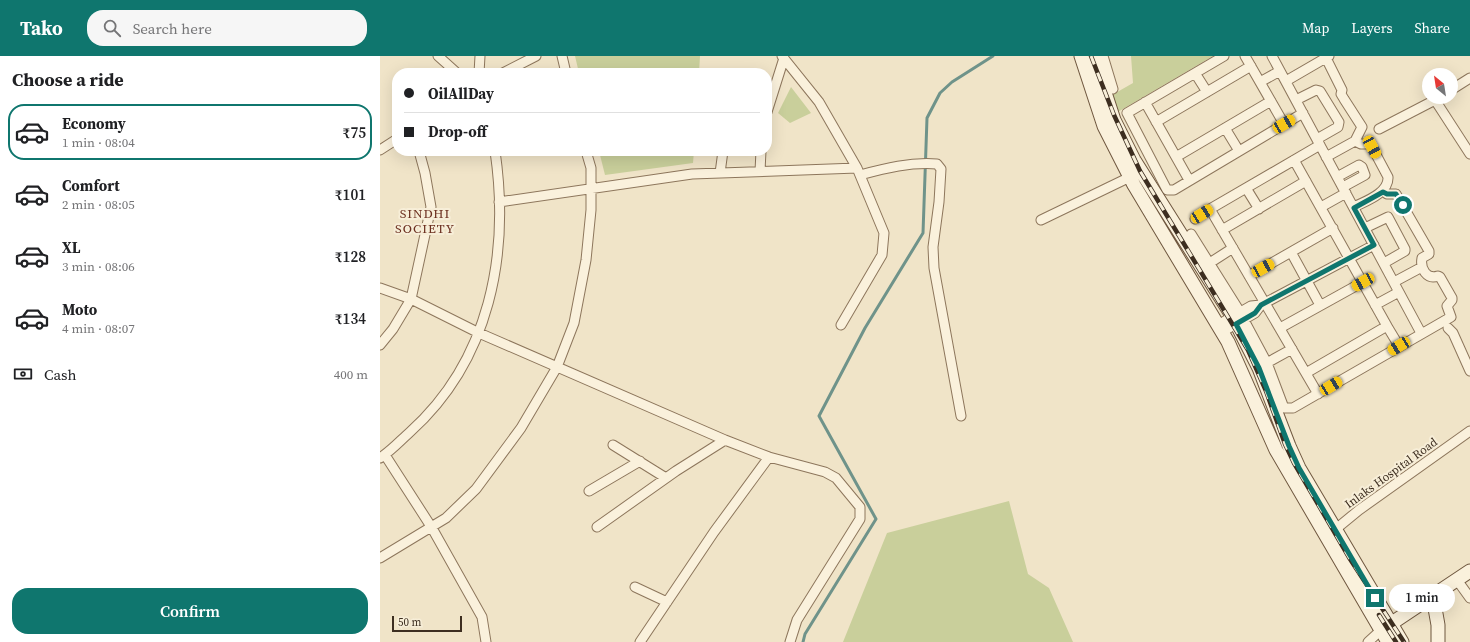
<!DOCTYPE html>
<meta charset="utf-8">
<style>
body{margin:0;font-family:"Source Serif 4",serif;background:#f6f6f6;color:#202124;height:100vh;display:flex;flex-direction:column;font-size:15px;white-space:nowrap}
*{box-sizing:border-box;margin:0}
p{font-size:13px;color:#757577}
.icon{flex:none;width:22px;height:22px;fill:none;stroke:currentColor;stroke-width:2;stroke-linecap:round;stroke-linejoin:round}
.map{position:relative;flex:1;overflow:hidden}
.side{display:flex;flex-direction:column;background:#fff;width:380px}
.side>*{flex:none}
.top-card{position:absolute;left:12px;top:12px;width:380px;height:88px;border-radius:16px;box-shadow:0 4px 16px #0002;display:grid;align-content:center;height:88px;padding:0 12px;background:#fff}
.needle{width:26px;rotate:330deg}
.fabs{position:absolute;left:1042px;top:12px;display:grid;gap:8px}
.fabs a{display:grid;place-items:center;width:36px;height:36px;border-radius:50%;background:#fff;box-shadow:0 4px 16px #0002;font-size:20px}
.scale{position:absolute;left:12px;bottom:10px;width:70px;box-sizing:border-box;padding-left:4px;border:2px solid #3d2e20;border-top:0;font-size:11px;line-height:14px;white-space:nowrap;color:#3d2e20;-webkit-text-stroke:3px #f7eed8;paint-order:stroke}
.end{position:absolute;width:18px;height:18px;margin:-9px;border:5px solid #0f766e;background:#fff;box-shadow:0 0 0 2px #fff}
.from{border-radius:50%}
.bubble{position:absolute;height:28px;border-radius:14px;background:#fff;box-shadow:0 4px 16px #0002;font-size:13px;font-weight:600;line-height:28px;text-align:center}
.car{position:absolute;width:12px;height:24px;margin:-12px -6px;border-radius:5px;box-shadow:0 0 3px 1px #0007;background:linear-gradient(#f5c518 24%,#345 0 40%,#f5c518 0 76%,#345 0 86%,#f5c518 0)}
.top-card b{display:flex;align-items:center;gap:14px;height:38px;font-size:15px}
.top-card b+b{border-top:1px solid #e0e0e0}
.top-card i{width:10px;height:10px;background:#202124}
ul{padding:0;list-style:none}
li{display:flex;align-items:center;gap:12px;height:56px;margin:0 8px 6px;padding:0 4px;border:2px solid transparent;border-radius:16px}
li div{flex:1}
li b{display:block;font-size:15px}
li em{font-style:normal;font-weight:600}
li.current{border-color:#0f766e}
li>.icon{width:36px;height:36px;stroke-width:1.5}
h2{padding:0 12px;font-size:18px;line-height:48px}
.pay{display:flex;align-items:center;gap:10px;height:44px;padding:0 12px;font-size:15px}
.pay p{margin-inline-start:auto}
.primary-button{display:flex;gap:8px;margin-top:auto;padding:8px 12px}
.primary-button a{flex:1;height:46px;border-radius:16px;background:#0f766e;color:#fff;font-size:16px;font-weight:600;line-height:46px;text-align:center}
header{display:flex;align-items:center;gap:24px;box-sizing:border-box;height:56px;padding:0 20px;background:#0f766e;color:#fff}
header strong{font-size:19px}
nav{display:flex;gap:22px;margin-inline-start:auto;font-size:14px}
.search{width:280px;height:36px;background:#f6f6f6;display:flex;align-items:center;gap:10px;box-sizing:border-box;padding:0 14px;border-radius:16px;color:#757577;font-size:15px}
main{display:flex;flex:1;min-height:0}
.map>svg:first-child{display:block}
.green{fill:#c9cf9b}
.lines{fill:none;stroke-linecap:round;stroke-linejoin:round}
.stream{stroke:#6f938a;stroke-width:3}
.minor-casing{stroke:#8d765c;stroke-width:11}
.secondary-casing{stroke:#6f573f;stroke-width:15}
.minor{stroke:#faf1dc;stroke-width:9}
.secondary{stroke:#faf1dc;stroke-width:13}
.rail-casing{stroke:#3d2e20;stroke-width:4.5}
.rail{stroke:#f7eed8;stroke-width:3;stroke-dasharray:9;stroke-linecap:butt}
.route{stroke:#0f766e;stroke-width:5}
.labels{text-anchor:middle;stroke-width:4;stroke-linejoin:round;paint-order:stroke}
.street-label{font-size:12px;fill:#3d2e20;stroke:#f7eed8}
.neighbourhood-label{font-size:13px;letter-spacing:1px;fill:#6b2e1e;stroke:#f7eed8}
</style>
<header>
<strong>Tako</strong>
<div class="search"><svg class="icon" aria-label="search" viewBox="0 0 24 24"><circle cx="10" cy="10" r="6"/><path d="M15 15l6 6"/></svg>Search here</div>
<nav><a>Map</a><a>Layers</a><a>Share</a></nav>
</header>
<main>
<section class="side">
<h2>Choose a ride</h2>
<ul>
<li class="current"><svg class="icon" aria-label="car" viewBox="0 0 24 24"><path d="M5 17H2v-5l4-1 3-4h7l3 4 3 1v5h-3M9 17h6M6 11h13"/><circle cx="7" cy="17" r="2"/><circle cx="17" cy="17" r="2"/></svg><div><b>Economy</b><p>1 min · 08:04</p></div><em>₹75</em></li>
<li><svg class="icon" aria-label="car" viewBox="0 0 24 24"><path d="M5 17H2v-5l4-1 3-4h7l3 4 3 1v5h-3M9 17h6M6 11h13"/><circle cx="7" cy="17" r="2"/><circle cx="17" cy="17" r="2"/></svg><div><b>Comfort</b><p>2 min · 08:05</p></div><em>₹101</em></li>
<li><svg class="icon" aria-label="car" viewBox="0 0 24 24"><path d="M5 17H2v-5l4-1 3-4h7l3 4 3 1v5h-3M9 17h6M6 11h13"/><circle cx="7" cy="17" r="2"/><circle cx="17" cy="17" r="2"/></svg><div><b>XL</b><p>3 min · 08:06</p></div><em>₹128</em></li>
<li><svg class="icon" aria-label="car" viewBox="0 0 24 24"><path d="M5 17H2v-5l4-1 3-4h7l3 4 3 1v5h-3M9 17h6M6 11h13"/><circle cx="7" cy="17" r="2"/><circle cx="17" cy="17" r="2"/></svg><div><b>Moto</b><p>4 min · 08:07</p></div><em>₹134</em></li>
</ul>
<div class="pay"><svg class="icon" aria-label="cash" viewBox="0 0 24 24"><path d="M3 7h18v10H3z"/><circle cx="12" cy="12" r="2"/></svg>Cash<p>400 m</p></div>
<div class="primary-button"><a>Confirm</a></div>
</section>
<div class="map">
<svg width="1090" height="586" viewBox="0 0 1090 586">
<rect width="100%" height="100%" fill="#f0e4c8"/>
<path class="green" d="M195 0H320L319 17H199Z
M751 0H833L736 57 732 39 753 27Z
M411 31 431 57 410 67 398 57Z
M219 95H314L313 107 225 119Z
M629 445 648 518 669 532 693 586H463L507 477Z"/>
<g class="lines">
<path class="stream" d="M423 586 425 578 496 463 439 360 485 272 543 177 547 62 560 37 572 26 613 0"/>
<g class="minor-casing">
<path id="minor" d="M58 0 77 17
M182 0 186 17
M402 0 439 46 477 112 504 177 502 199 461 269
M723 0 733 33
M844 0 747 57 787 134H794L923 57
M865 0 904 68
M892 0 1041 277
M946 2 962 34 961 38 964 43 982 71 975 85 946 101
M99 17 100 0
M123 17 156 0
M815 17 827 36
M906 25 949 0
M880 26 900 15
M1071 34 1090 22
M1059 41 1055 44 1090 98
M916 44 936 34 940 35 959 66 958 71 937 83
M765 46 809 124
M387 56 404 2
M776 66 871 10
M845 72 859 95
M999 73 1055 44
M0 94 17 83
M796 101 891 45
M914 104 1007 270
M380 115 381 95
M340 117 343 95
M480 119C506 112 530 106 557 108L561 113 559 146 553 191 554 212 581 360
M957 121 979 109 982 111 985 119 963 131
M866 132 879 153
M119 146 312 118 477 112
M941 151 966 137
M974 151C986 145 1009 137 1008 121L992 91 989 88H981L975 85
M815 163 830 153
M661 164 750 121
M985 172 1008 161 1025 193V195L1004 207
M842 174 926 125
M811 178 860 256
M911 196 940 249
M825 210 853 192
M869 220 953 172
M1014 226 1042 211
M0 232 31 243 99 277 345 384 389 401 445 416 456 422 480 451V463L417 564 410 586
M995 249 1019 236
M864 264 887 307 904 352H913L1071 261 1067 250 1072 244V242L1060 221 1058 220C1047 224 1040 213 1042 202L1049 198V195L1016 138H1007L1003 135
M838 269 871 250 881 249 994 189
M900 272 983 226
M1068 272 1073 277 1090 315
M842 276 875 257 881 249
M0 289 13 273 31 243 51 151 45 117 39 95
M883 309 912 293
M926 317 1007 270 1019 290
M938 338 830 153 940 89
M233 389 286 422
M5 399 52 472 102 561 106 586
M0 402C11 395 20 385 30 376 110 304 130 198 115 95
M209 435 260 405
M217 471 296 415 345 384
M951 477 979 454 1090 375
M0 502 66 462 96 433 141 372 177 311 194 267 206 204 211 154V112L206 95
M1077 524 1090 542
M255 531 287 546
M260 586 334 476 389 401
M988 586 1000 575"/>
</g>
<g class="secondary-casing">
<path id="secondary" d="M701 0 724 70 754 129 848 286 896 394 1008 586
M713 0 734 64 754 104 853 261 879 312 909 390 919 412 1022 586
M1053 541 1058 569V586
M1003 573 1090 515"/>
</g>
<use href="#minor" class="minor"/>
<use href="#secondary" class="secondary"/>
<g class="rail-casing">
<path id="rail" d="M711 0 734 59 760 115 868 294 886 335 905 388 914 407 970 503 1024 586
M999 559 1016 586"/>
</g>
<use href="#rail" class="rail"/>
</g>
<g class="lines">
<path class="route" d="M995 542 919 412 909 390 879 312 856 268 875 257 881 249 994 189 974 152 1003 136 1007 138H1016L1023 149"/>
</g>
<g class="labels">
<g class="street-label">
<text transform="translate(1011 417) rotate(-36)" y="4">Inlaks Hospital Road</text>
</g>
<g class="neighbourhood-label">
<text x="45" y="162">SINDHI<tspan x="45" dy="15">SOCIETY</tspan></text>
</g>
</g>
</svg>
<div class="fabs">
<a><svg class="needle" viewBox="-14 -14 28 28"><path d="M0-13l5 13h-10z" fill="#e53935"/><path d="M0 13l5-13h-10z" fill="#757577"/></svg></a>
</div>
<div class="scale">50 m</div>
<i class="end from" style="left:1023px;top:149px"></i>
<i class="end" style="left:995px;top:542px"></i>
<div class="bubble" style="left:1009px;top:528px;width:66px">1 min</div>
<i class="car" style="left:904px;top:68px;rotate:60deg"></i>
<i class="car" style="left:992px;top:91px;rotate:151deg"></i>
<i class="car" style="left:822px;top:158px;rotate:58deg"></i>
<i class="car" style="left:883px;top:212px;rotate:61deg"></i>
<i class="car" style="left:983px;top:226px;rotate:241deg"></i>
<i class="car" style="left:1019px;top:290px;rotate:239deg"></i>
<i class="car" style="left:951px;top:330px;rotate:59deg"></i>
<div class="top-card">
<b><i class="from"></i>OilAllDay</b>
<b><i></i>Drop-off</b>
</div>
</div>
</main>
